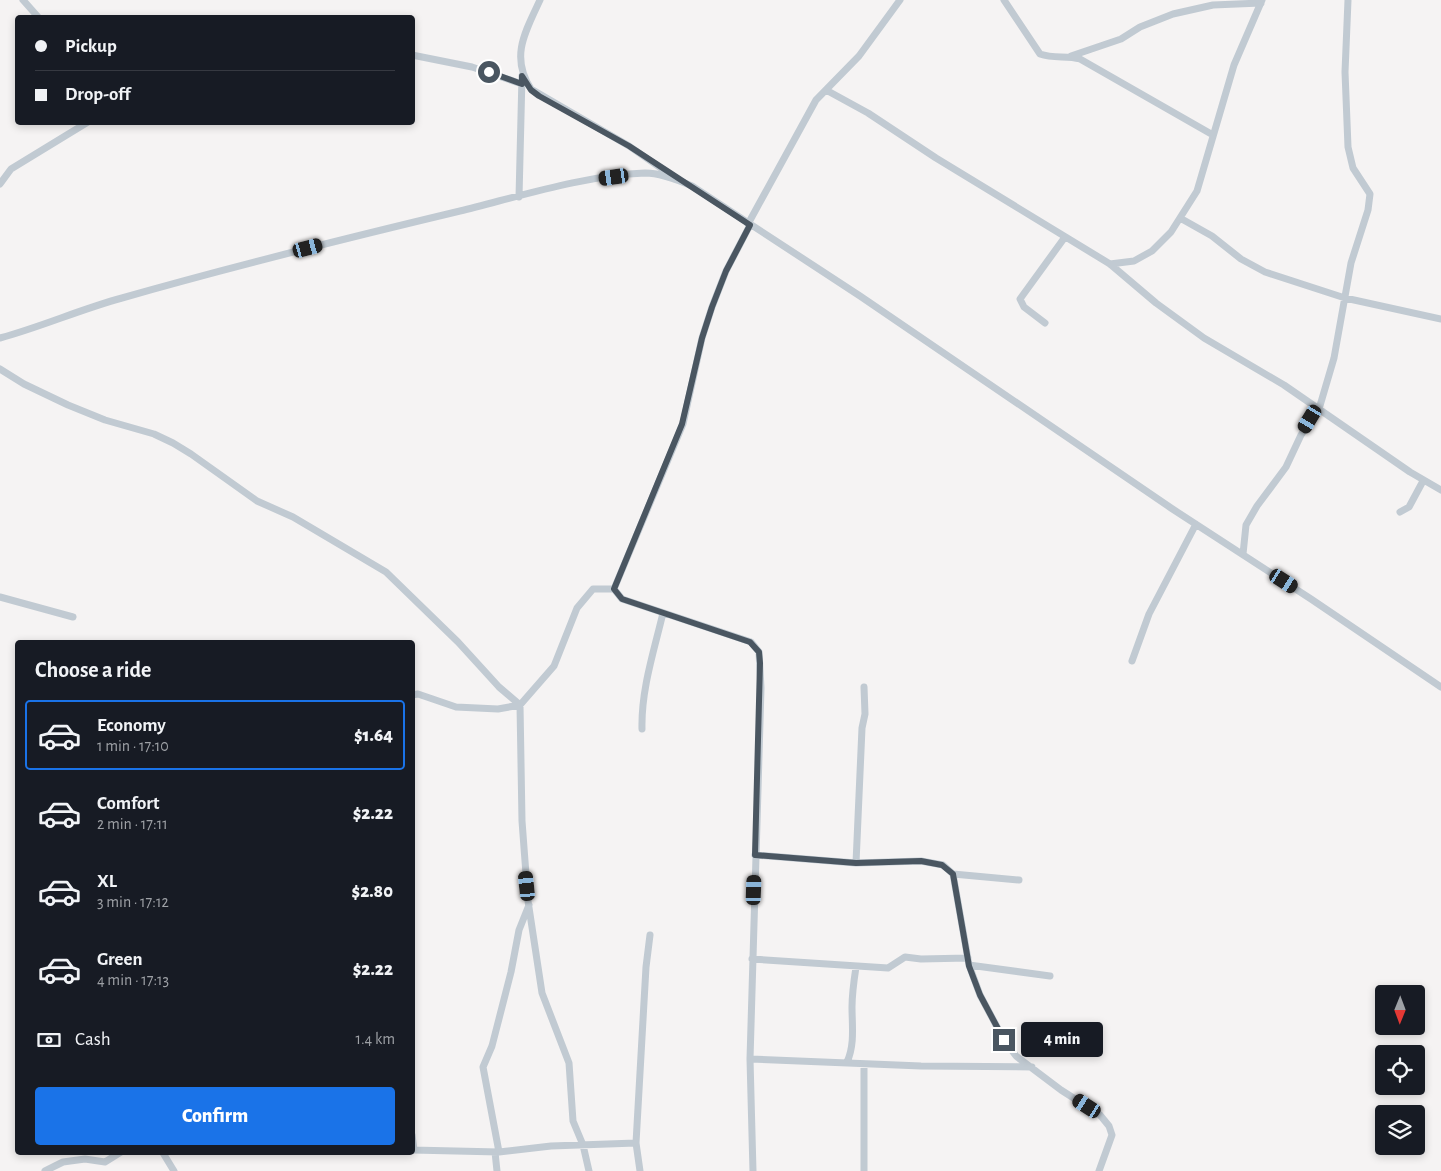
<!DOCTYPE html>
<meta charset="utf-8">
<style>
body{margin:0;font-family:"Alegreya Sans",sans-serif;background:#20242c;color:#f1f3f6;height:100vh;display:flex;flex-direction:column;font-size:19px;white-space:nowrap}
*{box-sizing:border-box;margin:0}
p{font-size:16px;color:#9ea1a6}
.icon{flex:none;width:28px;height:28px;fill:none;stroke:currentColor;stroke-width:2;stroke-linecap:round;stroke-linejoin:round}
.map{position:relative;flex:1;overflow:hidden}
.side{position:absolute;left:15px;top:640px;width:400px;height:515px;display:flex;flex-direction:column;background:#171b24;border-radius:5px;box-shadow:0 2px 8px #0003}
.side>*{flex:none}
.hud{position:absolute;left:15px;top:15px;width:400px;height:110px;border-radius:5px;box-shadow:0 2px 8px #0003;display:grid;align-content:center;height:110px;padding:0 20px;background:#171b24}
.needle{width:32px;rotate:181deg}
.buttons{position:absolute;left:1375px;top:985px;display:grid;gap:10px}
.buttons a{display:grid;place-items:center;width:50px;height:50px;border-radius:5px;background:#171b24;box-shadow:0 2px 8px #0003;font-size:25px}
.end{position:absolute;width:22px;height:22px;margin:-11px;border:6px solid #4a5661;background:#fff;box-shadow:0 0 0 2px #fff}
.from{border-radius:50%}
.bubble{position:absolute;height:35px;border-radius:5px;background:#171b24;box-shadow:0 2px 8px #0003;font-size:16px;font-weight:800;line-height:35px;text-align:center}
.car{position:absolute;width:15px;height:30px;margin:-15px -8px;border-radius:6px;box-shadow:0 0 4px 1px #0007;background:linear-gradient(#222 24%,#8ab4d8 0 40%,#222 0 76%,#8ab4d8 0 86%,#222 0)}
.hud b{display:flex;align-items:center;gap:18px;height:48px;font-size:19px}
.hud b+b{border-top:1px solid #363941}
.hud i{width:12px;height:12px;background:#f1f3f6}
ul{padding:0;list-style:none}
li{display:flex;align-items:center;gap:15px;height:70px;margin:0 10px 8px;padding:0 10px;border:2px solid transparent;border-radius:5px}
li div{flex:1}
li b{display:block;font-size:19px}
li em{font-style:normal;font-weight:800}
li.selected{border-color:#1a73e8}
li>.icon{width:45px;height:45px;stroke-width:1.5}
h2{padding:0 20px;font-size:22px;line-height:60px}
.pay{display:flex;align-items:center;gap:12px;height:55px;padding:0 20px;font-size:19px}
.pay p{margin-inline-start:auto}
.button{display:flex;gap:10px;margin-top:auto;padding:10px 20px}
.button a{flex:1;height:58px;border-radius:5px;background:#1a73e8;color:#fff;font-size:20px;font-weight:800;line-height:58px;text-align:center}
.map>svg:first-child{display:block}
.lines{fill:none;stroke-linecap:round;stroke-linejoin:round}
.minor{stroke:#c1cad2;stroke-width:7}
.route{stroke:#4a5661;stroke-width:6}
</style>
<div class="map">
<svg width="1441" height="1171" viewBox="0 0 1441 1171">
<rect width="100%" height="100%" fill="#f5f3f3"/>
<g class="lines">
<path class="minor" d="M23 0 39 18
M540 0C525 32 510 57 531 89L629 146 675 178
M1004 0 1040 54C1054 59 1067 55 1080 59L1213 135
M412 55 472 67 522 84
M1071 56 1121 39 1140 27 1173 14 1213 5 1261 3
M826 90 868 113 936 158 1110 264 1156 303 1204 338 1284 385 1410 472 1441 490
M0 184 11 169 88 122
M519 197 522 76
M1180 218 1212 236 1241 259 1265 272 1345 298 1441 319
M748 224 816 100 859 56 900 0
M750 225 726 271 712 307 702 338 683 424 614 589 622 599 751 642 759 652 761 688 750 1059 753 1171
M1110 264 1134 261 1152 251 1171 232 1197 191 1234 65 1262 0
M1045 323 1024 307 1020 299 1065 237
M0 338C41 327 81 309 122 298 234 266 347 238 460 211 517 197 586 175 645 173 661 173 678 180 692 186L860 296 1171 508 1311 599 1441 687
M0 369 24 384 68 405 105 420 154 434 173 443 191 454 257 501 293 517 386 572 458 642 499 687 520 705 522 821 528 901 542 993 569 1063 573 1121 583 1145 589 1171
M1400 512 1409 507 1423 481
M1243 554 1246 525 1257 506 1286 467 1301 435 1319 409 1334 358 1351 263 1368 210 1370 194 1353 168 1348 147 1345 72 1348 0
M0 597 73 617
M1132 661 1149 614 1196 524
M412 695 418 694 456 707 498 709 520 705 554 666 577 608 593 589H614
M642 729C641 690 654 651 663 613
M755 855 856 863 921 861 943 865 953 874 969 965 980 995 1004 1040 1016 1056 1061 1090 1100 1115 1109 1126 1112 1135 1099 1171
M856 863 862 728 865 714 864 687
M953 874 1019 880
M752 959 888 968 905 957 921 959 968 958
M969 965 1050 976
M750 1059 921 1066 1032 1067
M847 1062C855 1045 852 1025 852 1007 852 994 854 980 856 967
M864 1064V1171
M412 1135 414 1150
M412 1150 499 1152 551 1146 636 1143
M495 1152 497 1171
M499 1152 483 1067 492 1046 511 972 519 930 529 905
M163 1153 174 1171
M45 1171 63 1162 85 1159 105 1162 121 1152
M640 1171 636 1143 646 967 650 935"/>
</g>
<g class="lines">
<path class="route" d="M489 72 522 84V76L531 90 539 96 629 146 750 225 726 271 712 307 702 338 682 424 614 589 622 599 750 642 759 652 760 663 755 855 856 863 921 861 942 865 953 874 969 966 980 995 1004 1040"/>
</g>
</svg>
<div class="buttons">
<a><svg class="needle" viewBox="-14 -14 28 28"><path d="M0-13l5 13h-10z" fill="#e53935"/><path d="M0 13l5-13h-10z" fill="#9ea1a6"/></svg></a>
<a><svg class="icon" aria-label="locate" viewBox="0 0 24 24"><circle cx="12" cy="12" r="6"/><path d="M12 2v4M12 18v4M2 12h4M18 12h4"/></svg></a>
<a><svg class="icon" aria-label="layers" viewBox="0 0 24 24"><path d="M12 4l9 5-9 5-9-5zM3 14l9 5 9-5"/></svg></a>
</div>
<i class="end from" style="left:489px;top:72px"></i>
<i class="end" style="left:1004px;top:1040px"></i>
<div class="bubble" style="left:1021px;top:1022px;width:82px">4 min</div>
<i class="car" style="left:614px;top:177px;rotate:262deg"></i>
<i class="car" style="left:308px;top:248px;rotate:75deg"></i>
<i class="car" style="left:1310px;top:419px;rotate:211deg"></i>
<i class="car" style="left:1284px;top:581px;rotate:123deg"></i>
<i class="car" style="left:527px;top:886px;rotate:354deg"></i>
<i class="car" style="left:754px;top:890px;rotate:2deg"></i>
<i class="car" style="left:1087px;top:1106px;rotate:303deg"></i>
<div class="hud">
<b><i class="from"></i>Pickup</b>
<b><i></i>Drop-off</b>
</div>
<section class="side">
<h2>Choose a ride</h2>
<ul>
<li class="selected"><svg class="icon" aria-label="car" viewBox="0 0 24 24"><path d="M5 17H2v-5l4-1 3-4h7l3 4 3 1v5h-3M9 17h6M6 11h13"/><circle cx="7" cy="17" r="2"/><circle cx="17" cy="17" r="2"/></svg><div><b>Economy</b><p>1 min · 17:10</p></div><em>$1.64</em></li>
<li><svg class="icon" aria-label="car" viewBox="0 0 24 24"><path d="M5 17H2v-5l4-1 3-4h7l3 4 3 1v5h-3M9 17h6M6 11h13"/><circle cx="7" cy="17" r="2"/><circle cx="17" cy="17" r="2"/></svg><div><b>Comfort</b><p>2 min · 17:11</p></div><em>$2.22</em></li>
<li><svg class="icon" aria-label="car" viewBox="0 0 24 24"><path d="M5 17H2v-5l4-1 3-4h7l3 4 3 1v5h-3M9 17h6M6 11h13"/><circle cx="7" cy="17" r="2"/><circle cx="17" cy="17" r="2"/></svg><div><b>XL</b><p>3 min · 17:12</p></div><em>$2.80</em></li>
<li><svg class="icon" aria-label="car" viewBox="0 0 24 24"><path d="M5 17H2v-5l4-1 3-4h7l3 4 3 1v5h-3M9 17h6M6 11h13"/><circle cx="7" cy="17" r="2"/><circle cx="17" cy="17" r="2"/></svg><div><b>Green</b><p>4 min · 17:13</p></div><em>$2.22</em></li>
</ul>
<div class="pay"><svg class="icon" aria-label="cash" viewBox="0 0 24 24"><path d="M3 7h18v10H3z"/><circle cx="12" cy="12" r="2"/></svg>Cash<p>1.4 km</p></div>
<div class="button"><a>Confirm</a></div>
</section>
</div>
